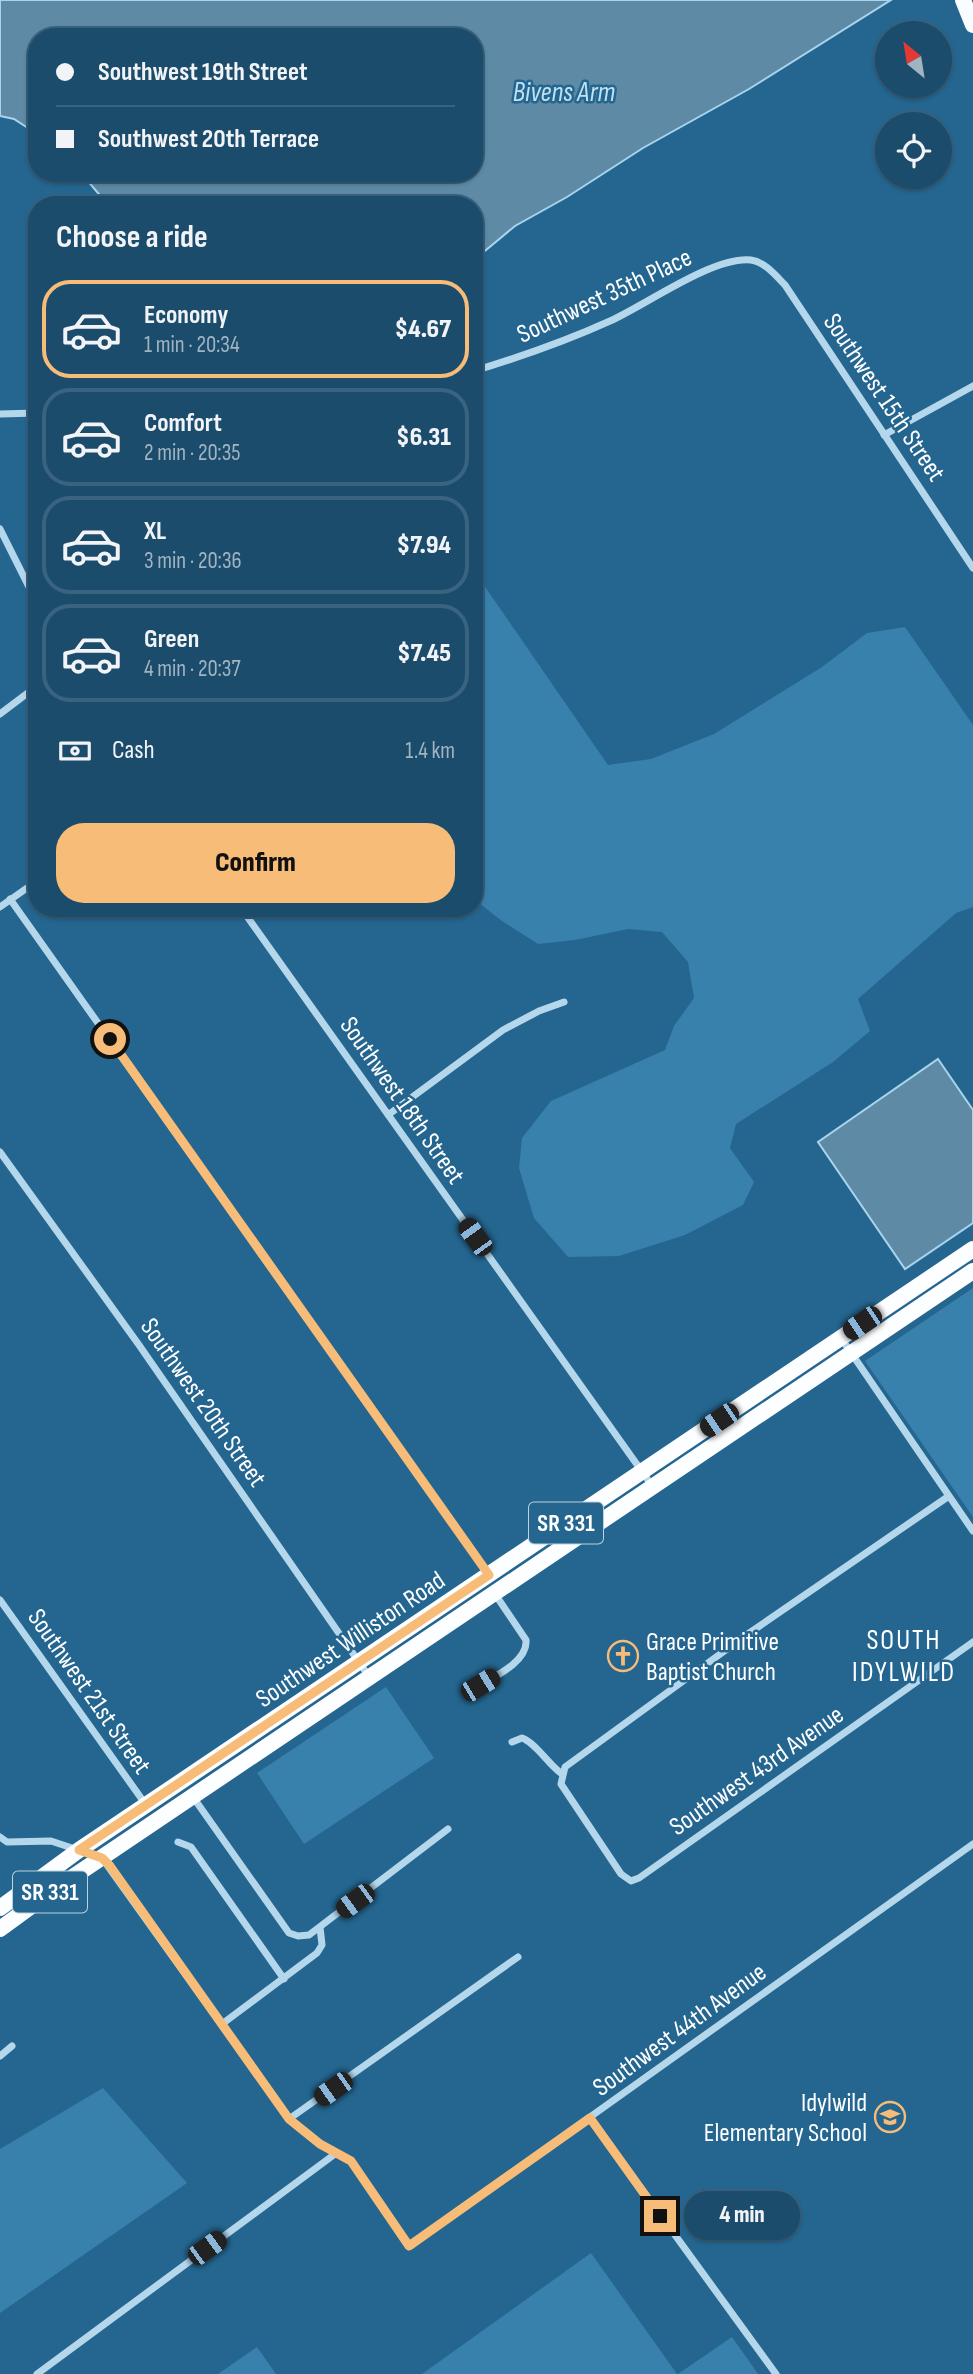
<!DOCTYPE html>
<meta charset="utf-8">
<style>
body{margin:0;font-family:"Sofia Sans Condensed",sans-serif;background:#285674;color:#f1f3f6;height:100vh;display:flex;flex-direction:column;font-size:26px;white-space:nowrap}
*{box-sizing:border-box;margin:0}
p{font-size:23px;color:#a0b4c2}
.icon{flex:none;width:38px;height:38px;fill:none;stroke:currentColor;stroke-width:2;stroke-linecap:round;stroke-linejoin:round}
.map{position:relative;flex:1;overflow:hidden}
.drawer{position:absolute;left:28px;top:196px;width:455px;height:721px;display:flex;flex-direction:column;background:#1b4c6c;border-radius:28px;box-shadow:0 2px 5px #0004,0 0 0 2px #39637f}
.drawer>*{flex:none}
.top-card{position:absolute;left:28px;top:28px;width:455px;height:154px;border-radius:28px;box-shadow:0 2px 5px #0004,0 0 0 2px #39637f;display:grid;align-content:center;height:154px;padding:0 28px;background:#1b4c6c}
.needle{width:46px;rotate:330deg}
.tools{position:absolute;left:875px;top:21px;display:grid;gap:14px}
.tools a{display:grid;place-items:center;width:77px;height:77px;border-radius:50%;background:#1b4c6c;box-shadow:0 2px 5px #0004,0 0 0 2px #39637f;font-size:35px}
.end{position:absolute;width:32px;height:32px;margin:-16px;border:9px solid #f7bc78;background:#111;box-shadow:0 0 0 4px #111}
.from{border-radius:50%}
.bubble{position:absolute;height:49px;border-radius:24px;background:#1b4c6c;box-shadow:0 2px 5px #0004,0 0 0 2px #39637f;font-size:23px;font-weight:800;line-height:49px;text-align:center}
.car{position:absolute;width:21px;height:42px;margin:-21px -10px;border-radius:9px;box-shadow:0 0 5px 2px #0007;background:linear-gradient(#222 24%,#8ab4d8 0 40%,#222 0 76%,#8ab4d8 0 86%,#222 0)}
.top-card b{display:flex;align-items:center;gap:24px;height:66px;font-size:26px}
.top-card b+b{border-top:2px solid #39637f}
.top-card i{width:18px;height:18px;background:#f1f3f6}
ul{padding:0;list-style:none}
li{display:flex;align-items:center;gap:21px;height:98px;margin:0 14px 10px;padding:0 14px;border:4px solid #39637f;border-radius:28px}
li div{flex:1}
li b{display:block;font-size:26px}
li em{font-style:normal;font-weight:800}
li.active{border-color:#f7bc78}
li>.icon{width:63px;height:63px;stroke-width:1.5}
h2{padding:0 28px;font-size:32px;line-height:84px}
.pay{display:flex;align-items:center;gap:18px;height:77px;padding:0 28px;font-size:26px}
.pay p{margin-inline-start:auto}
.primary-button{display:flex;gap:14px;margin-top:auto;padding:14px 28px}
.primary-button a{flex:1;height:80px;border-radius:28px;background:#f7bc78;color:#111;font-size:28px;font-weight:800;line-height:80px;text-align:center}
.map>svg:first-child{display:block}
.green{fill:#3881ad}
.water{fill:#5e8aa6;stroke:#a9d4ed;stroke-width:2}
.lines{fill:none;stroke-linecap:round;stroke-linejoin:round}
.minor{stroke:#b5d7ec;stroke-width:7}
.primary{stroke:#fafdff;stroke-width:16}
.trunk{stroke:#fcfeff;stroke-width:16}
.route{stroke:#f7bc78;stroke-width:9}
.labels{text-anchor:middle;stroke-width:5;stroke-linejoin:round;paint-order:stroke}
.shield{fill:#246690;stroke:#bdd1de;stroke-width:2}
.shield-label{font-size:24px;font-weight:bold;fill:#fff}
.street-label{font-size:26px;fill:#fff;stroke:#246690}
.poi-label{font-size:26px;fill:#fff;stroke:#246690;text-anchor:start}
.water-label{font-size:28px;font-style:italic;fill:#c1e1f3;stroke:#246690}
.neighbourhood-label{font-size:28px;letter-spacing:2px;fill:#fff;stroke:#246690}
</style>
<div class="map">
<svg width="973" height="2374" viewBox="0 0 973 2374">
<rect width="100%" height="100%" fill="#246690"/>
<path class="green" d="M474 581H481L608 765 651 759 714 734 822 667 867 633 905 627 973 725V907L956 913 858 999 870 1031 833 1062 736 1124 730 1148 754 1182 743 1205 685 1235 619 1256 568 1257 534 1218 519 1168 522 1138 551 1101 665 1050 674 1026 694 998 688 962 662 932 628 929 575 940 538 944 502 921 474 899Z
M973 1288V1517L865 1361Z
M386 1687 434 1758 304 1844 257 1773Z
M103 2088 187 2183 0 2313V2149Z
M591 2253 677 2374H422Z
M732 2337 758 2374H678Z
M257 2347 276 2374H218Z"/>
<path class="water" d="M0 0H891L749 89 643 148 567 197 515 226 474 260V205H108L81 173H474V37H37V134L14 119 0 116Z
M938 1059 973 1110V1223L905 1269 818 1142Z"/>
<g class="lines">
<path class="minor" d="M474 371C520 357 566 341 610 321 646 305 713 256 751 260 765 262 776 276 785 285L973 568
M0 414 37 413
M884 435 973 386
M0 529 37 603
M0 714 37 686
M10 899 489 1575
M0 907 37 881
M241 908 653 1487
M388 1115 503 1030 539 1011 564 1002
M0 1152 139 1345 370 1678
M841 1338 973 1531
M949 1496 745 1636 565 1767 561 1784 621 1874 631 1881 639 1878 973 1642
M0 1600 146 1805
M480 1685C496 1676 528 1661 526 1640L495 1594
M512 1742 522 1738C536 1743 548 1764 562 1774
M193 1797 289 1933 298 1936 309 1935 448 1829
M0 1837 7 1842 51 1841 102 1858 289 2119 319 2144 351 2161 409 2246 973 1844
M178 1842 191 1847 284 1979
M222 2024 317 1953 322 1945 320 1927
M0 2056 12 2046
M590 2118 776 2374
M289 2119 518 1957
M37 2374 335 2154"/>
<path class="primary" d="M963 0 973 25"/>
<path class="trunk" d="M0 1908 79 1850 973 1249
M0 1929 52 1891 973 1271"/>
</g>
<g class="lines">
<path class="route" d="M110 1039 489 1575 79 1850 102 1858 110 1866 289 2119 320 2144 351 2161 409 2246 590 2118 660 2216"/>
</g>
<defs>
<g id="church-ring" transform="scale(1.575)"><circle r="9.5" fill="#246690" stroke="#f7bc78" stroke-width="1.5"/><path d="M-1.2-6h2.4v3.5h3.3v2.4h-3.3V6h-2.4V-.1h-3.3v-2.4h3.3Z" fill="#f7bc78"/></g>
<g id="school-ring" transform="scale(1.575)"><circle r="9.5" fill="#246690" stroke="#f7bc78" stroke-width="1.5"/><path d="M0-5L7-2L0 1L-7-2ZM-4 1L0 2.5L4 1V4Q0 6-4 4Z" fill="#f7bc78"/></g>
</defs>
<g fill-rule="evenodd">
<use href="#church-ring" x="623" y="1656"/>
<use href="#school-ring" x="890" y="2117"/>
</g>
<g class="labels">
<g class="shield">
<rect x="529" y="1502.5" width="74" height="41" rx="5"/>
<rect x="13" y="1871.5" width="74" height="41" rx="5"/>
</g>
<g class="shield-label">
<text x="566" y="1531">SR 331</text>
<text x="50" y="1900">SR 331</text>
</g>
<g class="street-label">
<text transform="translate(604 295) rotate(-25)" y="9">Southwest 35th Place</text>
<text transform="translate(885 397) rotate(56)" y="9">Southwest 15th Street</text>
<text transform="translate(403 1100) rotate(55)" y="9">Southwest 18th Street</text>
<text transform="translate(204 1402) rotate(55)" y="9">Southwest 20th Street</text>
<text transform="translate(350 1639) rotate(-34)" y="9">Southwest Williston Road</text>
<text transform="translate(90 1691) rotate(55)" y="9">Southwest 21st Street</text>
<text transform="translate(756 1770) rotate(-35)" y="9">Southwest 43rd Avenue</text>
<text transform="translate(679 2029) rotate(-36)" y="9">Southwest 44th Avenue</text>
</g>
<g class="poi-label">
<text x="646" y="1650">Grace Primitive<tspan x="646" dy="30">Baptist Church</tspan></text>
<text x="867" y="2111" text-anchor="end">Idylwild<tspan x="867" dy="30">Elementary School</tspan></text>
</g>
<g class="water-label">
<text x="564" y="101">Bivens Arm</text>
</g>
<g class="neighbourhood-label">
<text x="904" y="1649">SOUTH<tspan x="904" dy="32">IDYLWILD</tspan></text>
</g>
</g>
</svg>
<div class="tools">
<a><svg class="needle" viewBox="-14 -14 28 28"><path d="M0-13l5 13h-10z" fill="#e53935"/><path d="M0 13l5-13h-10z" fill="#a0b4c2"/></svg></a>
<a><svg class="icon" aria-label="locate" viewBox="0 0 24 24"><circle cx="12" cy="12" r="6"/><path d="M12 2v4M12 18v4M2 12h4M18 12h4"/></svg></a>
</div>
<i class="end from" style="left:110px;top:1039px"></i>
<i class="end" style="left:660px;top:2216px"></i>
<div class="bubble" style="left:684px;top:2191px;width:116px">4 min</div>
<i class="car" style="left:475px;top:1237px;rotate:324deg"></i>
<i class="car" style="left:862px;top:1323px;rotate:236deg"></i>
<i class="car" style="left:719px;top:1420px;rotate:236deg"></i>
<i class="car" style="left:480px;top:1685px;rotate:59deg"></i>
<i class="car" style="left:355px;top:1901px;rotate:234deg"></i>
<i class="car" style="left:333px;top:2089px;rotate:235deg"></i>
<i class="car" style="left:207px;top:2248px;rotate:54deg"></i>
<div class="top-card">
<b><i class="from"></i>Southwest 19th Street</b>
<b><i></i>Southwest 20th Terrace</b>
</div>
<section class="drawer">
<h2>Choose a ride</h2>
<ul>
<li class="active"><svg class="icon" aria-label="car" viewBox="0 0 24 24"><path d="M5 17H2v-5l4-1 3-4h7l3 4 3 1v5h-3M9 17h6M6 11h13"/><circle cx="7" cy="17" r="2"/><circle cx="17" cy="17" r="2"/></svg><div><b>Economy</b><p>1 min · 20:34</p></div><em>$4.67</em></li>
<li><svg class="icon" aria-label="car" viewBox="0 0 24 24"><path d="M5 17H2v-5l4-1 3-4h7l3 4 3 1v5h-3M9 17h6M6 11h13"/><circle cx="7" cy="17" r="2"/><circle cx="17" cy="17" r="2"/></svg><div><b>Comfort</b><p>2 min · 20:35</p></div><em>$6.31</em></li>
<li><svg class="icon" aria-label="car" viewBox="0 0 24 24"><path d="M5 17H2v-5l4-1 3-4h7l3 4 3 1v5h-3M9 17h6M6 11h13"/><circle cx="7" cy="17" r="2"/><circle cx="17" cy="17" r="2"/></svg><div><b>XL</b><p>3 min · 20:36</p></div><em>$7.94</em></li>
<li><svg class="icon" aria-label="car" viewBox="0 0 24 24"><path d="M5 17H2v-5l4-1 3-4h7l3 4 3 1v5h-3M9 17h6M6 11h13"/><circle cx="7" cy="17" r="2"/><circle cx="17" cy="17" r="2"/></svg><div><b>Green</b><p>4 min · 20:37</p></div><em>$7.45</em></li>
</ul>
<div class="pay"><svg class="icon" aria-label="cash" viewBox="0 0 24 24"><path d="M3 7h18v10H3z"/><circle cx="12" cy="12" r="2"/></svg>Cash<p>1.4 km</p></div>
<div class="primary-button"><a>Confirm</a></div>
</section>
</div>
